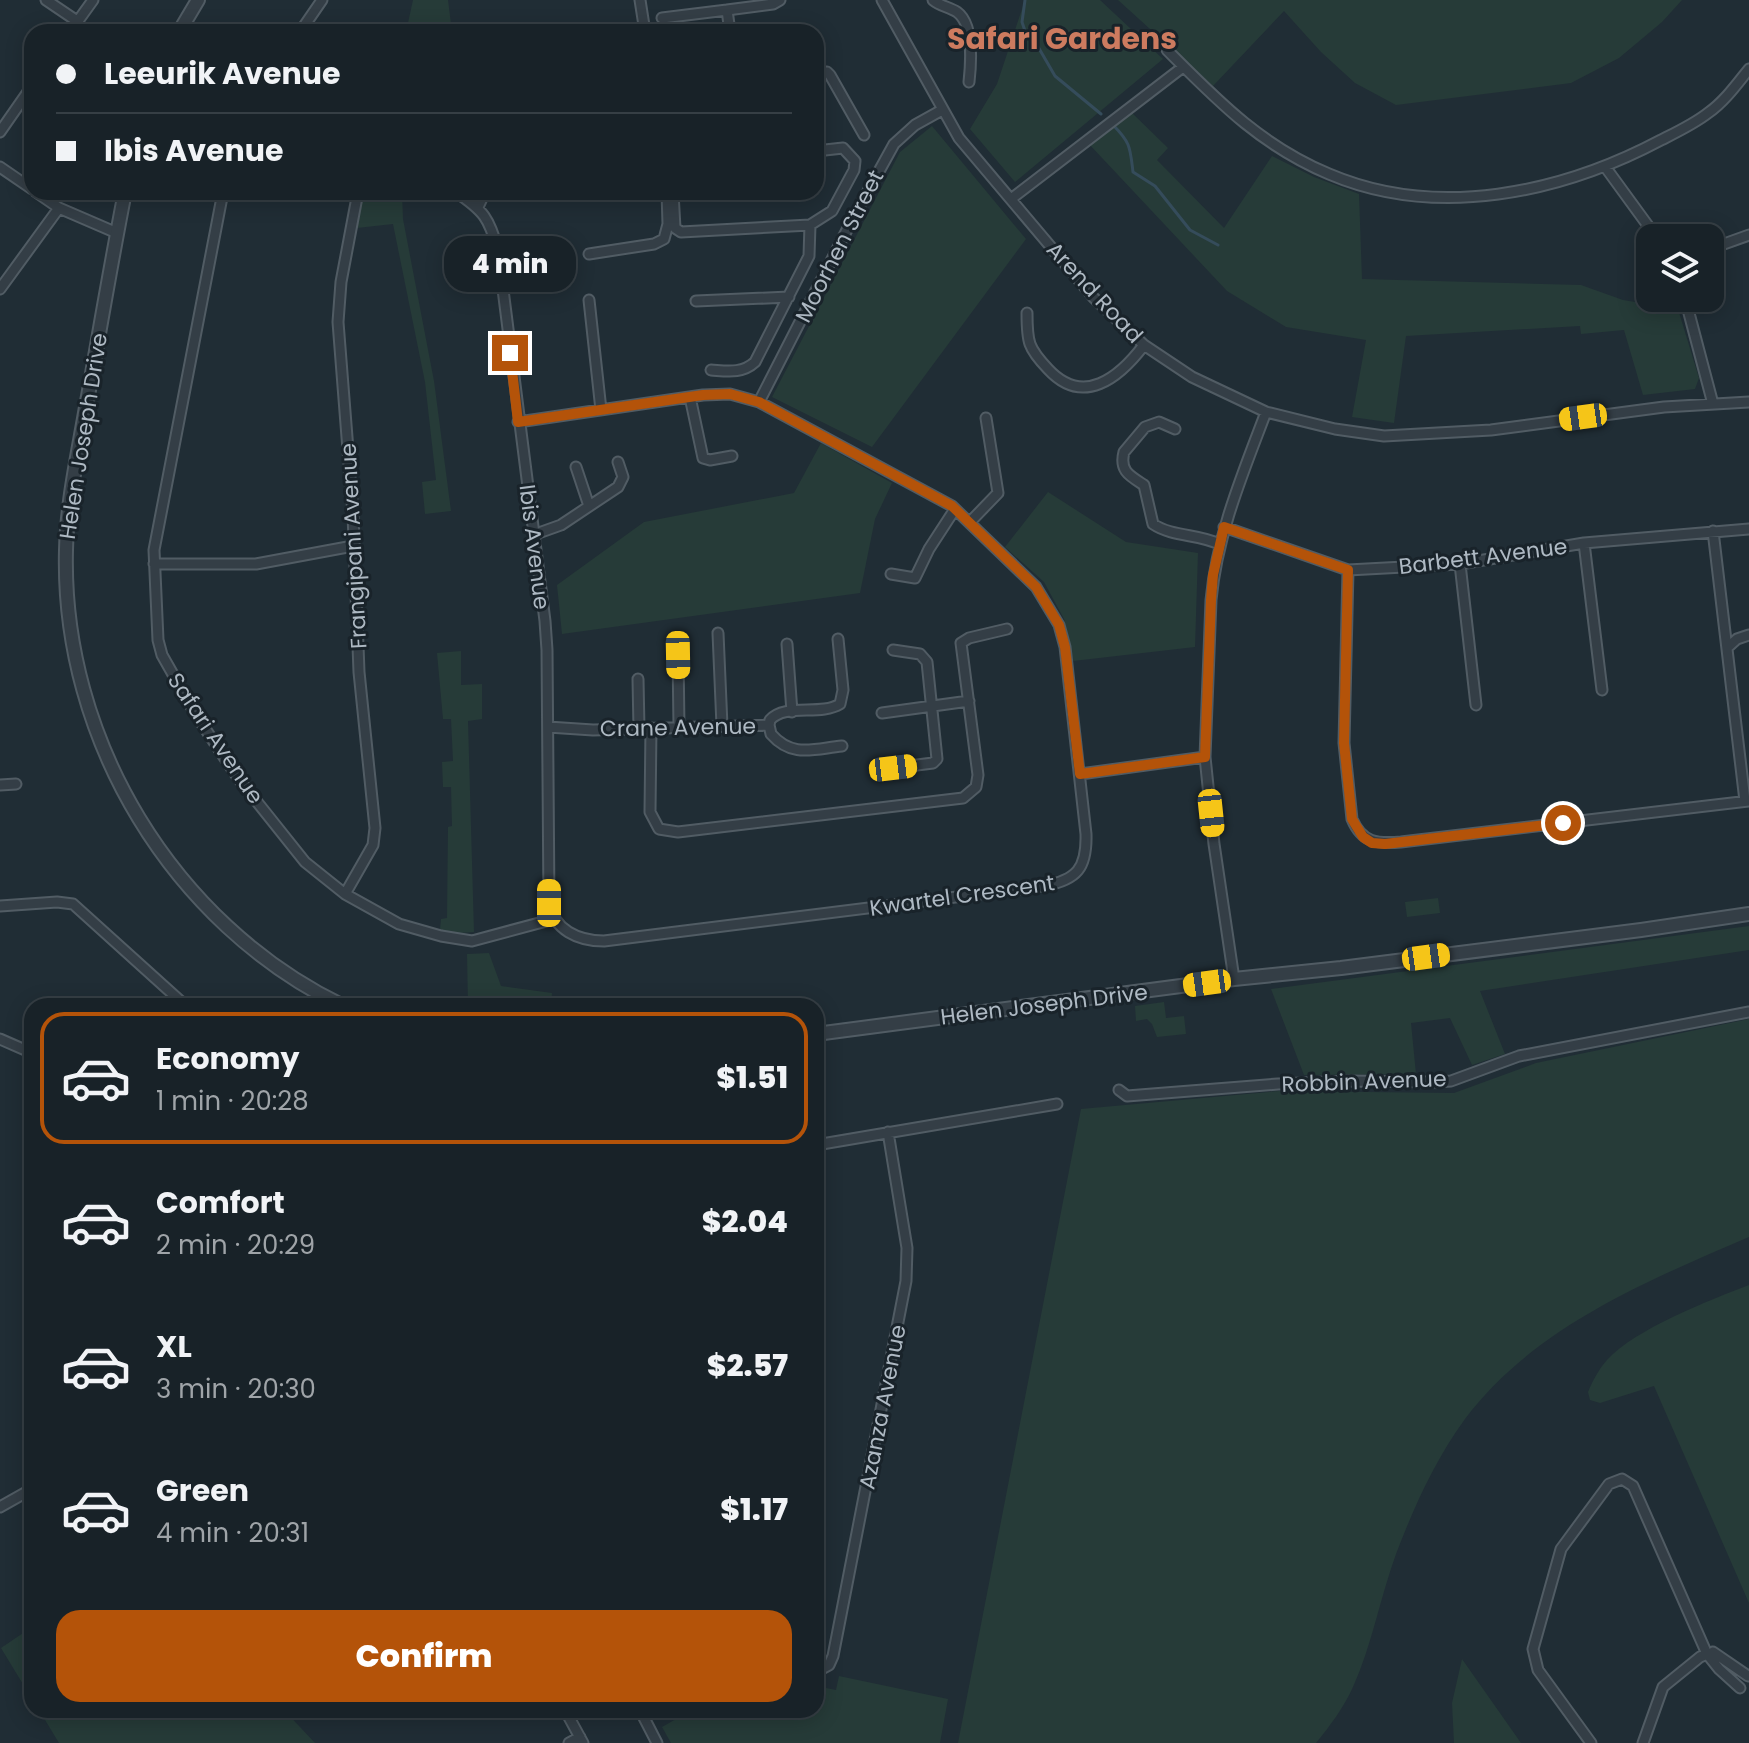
<!DOCTYPE html>
<meta charset="utf-8">
<style>
body{margin:0;font-family:Poppins,sans-serif;background:#252f34;color:#f1f3f6;height:100vh;display:flex;flex-direction:column;font-size:30px;white-space:nowrap}
*{box-sizing:border-box;margin:0}
p{font-size:26px;color:#9fa4a8}
.icon{flex:none;width:44px;height:44px;fill:none;stroke:currentColor;stroke-width:2;stroke-linecap:round;stroke-linejoin:round}
.map{position:relative;flex:1;overflow:hidden}
.drawer{position:absolute;left:24px;top:998px;width:800px;height:720px;display:flex;flex-direction:column;background:#182228;border-radius:24px;box-shadow:0 4px 20px #0003,0 0 0 2px #363f45}
.drawer>*{flex:none}
.guide{position:absolute;left:24px;top:24px;width:800px;height:176px;border-radius:24px;box-shadow:0 4px 20px #0003,0 0 0 2px #363f45;display:grid;align-content:center;height:176px;padding:0 32px;background:#182228}
.controls{position:absolute;left:1636px;top:224px;display:grid;gap:16px}
.controls a{display:grid;place-items:center;width:88px;height:88px;border-radius:16px;background:#182228;box-shadow:0 4px 20px #0003,0 0 0 2px #363f45;font-size:40px}
.end{position:absolute;width:36px;height:36px;margin:-18px;border:10px solid #b45309;background:#fff;box-shadow:0 0 0 4px #fff}
.from{border-radius:50%}
.bubble{position:absolute;height:56px;border-radius:24px;background:#182228;box-shadow:0 4px 20px #0003,0 0 0 2px #363f45;font-size:26px;font-weight:800;line-height:56px;text-align:center}
.car{position:absolute;width:24px;height:48px;margin:-24px -12px;border-radius:10px;box-shadow:0 0 6px 2px #0007;background:linear-gradient(#f5c518 24%,#345 0 40%,#f5c518 0 76%,#345 0 86%,#f5c518 0)}
.guide b{display:flex;align-items:center;gap:28px;height:76px;font-size:30px}
.guide b+b{border-top:2px solid #363f45}
.guide i{width:20px;height:20px;background:#f1f3f6}
ul{padding:14px 0 0;list-style:none}
li{display:flex;align-items:center;gap:24px;height:132px;margin:0 16px 12px;padding:0 16px;border:4px solid transparent;border-radius:24px}
li div{flex:1}
li b{display:block;font-size:30px}
li em{font-style:normal;font-weight:800}
li.on{border-color:#b45309}
li>.icon{width:72px;height:72px;stroke-width:1.5}
.action{display:flex;gap:16px;margin-top:auto;padding:16px 32px}
.action a{flex:1;height:92px;border-radius:24px;background:#b45309;color:#fff;font-size:32px;font-weight:800;line-height:92px;text-align:center}
.map>svg:first-child{display:block}
.green{fill:#263b38}
.lines{fill:none;stroke-linecap:round;stroke-linejoin:round}
.stream{stroke:#354c5b;stroke-width:3}
.minor-casing{stroke:#515c64;stroke-width:13}
.tertiary-casing{stroke:#515c64;stroke-width:16}
.minor{stroke:#343e46;stroke-width:9}
.tertiary{stroke:#343e46;stroke-width:12}
.route{stroke:#b45309;stroke-width:10}
.labels{text-anchor:middle;stroke-width:6;stroke-linejoin:round;paint-order:stroke}
.street-label{font-size:22px;fill:#aeb9c3;stroke:#19232a}
.district-label{font-size:30px;font-weight:bold;fill:#cd7b5f;stroke:#19232a}
</style>
<div class="map">
<svg width="1749" height="1743" viewBox="0 0 1749 1743">
<rect width="100%" height="100%" fill="#202d35"/>
<path class="green" d="M413 0H448L452 32H406Z
M1025 0H1100L1163 59 1015 182 970 129 997 84Z
M1118 0H1682L1662 22 1619 58 1571 83 1396 105 1355 83 1321 52 1284 11 1213 86Z
M1129 110 1168 148 1157 160 1224 228 1272 156 1314 177 1359 194 1362 279 1581 285 1623 300 1678 309 1699 378 1695 389 1643 395 1624 330 1581 334 1580 326 1406 336 1394 423 1352 417 1366 340 1286 327 1227 291 1088 143Z
M932 126 1026 239 872 447 772 397 900 152Z
M363 192H402L403 219 434 381 451 511 425 514 422 482 436 480 425 382 393 224 357 228Z
M821 443 892 483 875 519 860 593 562 634 557 585 644 522 794 493Z
M1048 492 1126 542 1198 553 1195 647 1073 661 1064 619 1044 582 1005 547Z
M461 651V685L482 684V719L468 721 474 932 460 933 440 930 441 919 447 918 448 827 452 826 451 787H443L442 762 453 761 451 719H443L437 653Z
M1438 898 1440 913 1407 917 1405 902Z
M1749 926V950L1480 991 1505 1054 1472 1065 1450 1018 1411 1023 1416 1074 1304 1075 1271 989Z
M489 953 501 986 552 993 551 1006H468L467 954Z
M1164 1002 1166 1018 1184 1016 1186 1034 1157 1037 1152 1024 1147 1019 1136 1021 1135 1006Z
M1749 1019V1237C1647 1281 1534 1327 1465 1419 1435 1460 1414 1507 1396 1554 1380 1598 1372 1645 1353 1687 1344 1707 1330 1726 1316 1743H958L1081 1109 1279 1091 1454 1093 1536 1063Z
M1749 1285V1603L1654 1386 1600 1403 1590 1400 1588 1392C1593 1380 1599 1369 1607 1360 1635 1329 1710 1300 1749 1285Z
M32 1627V1699L1 1648Z
M1462 1659 1521 1743H1454L1452 1703Z
M839 1676 948 1699 940 1743H671L662 1727 692 1710H816V1686L836 1690Z
M39 1710H284L315 1743H59Z"/>
<g class="lines">
<path class="stream" d="M1025 0 1022 22 1026 34 1037 45 1055 76 1101 114
M1113 125C1131 143 1130 148 1133 172L1155 186 1190 230 1218 245"/>
<g class="minor-casing">
<path id="minor" d="M46 0 77 21
M640 0 645 32
M882 0 959 138 1094 298 1144 345 1192 377 1266 412 1335 429 1384 436 1491 430 1664 407 1749 402
M933 0C940 6 949 7 957 12 974 24 971 64 969 82
M662 18 727 10
M70 32 93 0
M300 32 322 0
M730 32 727 10 773 4 780 0
M1167 50C1218 101 1260 145 1329 174 1437 220 1561 193 1661 140 1677 132 1694 124 1708 113 1724 102 1737 84 1749 69
M816 73 827 72 830 75 864 135
M0 132 32 86
M0 167 32 189
M1606 168 1657 238
M36 192 59 208 117 233
M223 192 154 550 158 640 162 655 196 715 238 778 305 862 345 894 399 924 441 936 472 941 554 919
M456 192C484 211 489 218 498 250L545 621 547 650 549 903C554 930 578 941 604 941L1044 886C1077 880 1087 868 1086 834L1065 647 1059 625 1036 587 952 506 759 402 730 394 703 395 518 422
M673 192 675 228 681 232 810 225 832 211 854 170 855 161 843 148 816 151
M1011 199 1183 67
M478 207 485 192
M1710 249 1749 235
M589 254 654 244 664 239 668 224 667 192
M0 289 59 208
M1685 298 1713 404
M589 300 601 410
M696 301 789 297
M1027 313C1027 342 1028 348 1048 369 1083 407 1119 378 1144 345
M711 370C727 371 742 374 755 362L809 256 810 225
M690 397 703 458 710 460 732 456
M759 402 851 222 894 144 915 125 942 110
M1175 429 1159 422 1145 427 1124 452C1119 471 1130 476 1144 485L1153 524C1172 537 1199 534 1219 544
M576 467 589 506
M970 522 998 493 986 418
M1224 527 1348 570 1460 564 1584 543 1749 529
M1713 531 1745 801
M533 535 561 525 618 487 623 477 618 462
M1584 543 1602 690
M154 564H256L353 546
M1460 564 1476 705
M1348 570 1344 743 1352 819C1362 843 1377 844 1401 842L1749 801
M891 574 915 578 929 549 955 509
M718 633 722 726
M787 644 792 712
M1727 648 1737 639 1749 635
M678 655 679 727
M638 679 639 729
M882 713 969 701
M769 725 770 720C785 703 820 716 840 704L843 690 838 639
M769 725 771 734C792 758 813 749 842 746
M548 727 593 730 769 725
M651 728 650 812 659 829 678 832 963 798 976 787 978 775 961 643 969 638 1007 629
M893 768 933 763 937 759 927 662 920 654 893 650
M1080 774 1205 757
M0 785 16 784
M345 894 373 845 375 828 359 672 353 514 338 322 341 282 358 192
M0 906 57 902 73 904 186 1006
M1234 979 1214 844 1205 757 1211 600C1217 534 1243 473 1266 412
M316 1006 318 994
M0 1039 32 1053
M1119 1090 1127 1096 1278 1084 1349 1081 1437 1082 1451 1081 1519 1056 1749 1012
M816 1145 1057 1104
M0 1507 32 1489
M1713 1652 1748 1676
M816 1672 829 1665 833 1656 906 1281 907 1248 888 1132
M565 1710 583 1743
M640 1710 657 1743
M569 1743 580 1737
M1591 1743 1538 1670 1533 1649 1561 1549 1609 1484 1622 1479 1633 1486 1707 1654 1719 1669 1740 1688
M1643 1743 1663 1687 1700 1657 1707 1654 1717 1656"/>
</g>
<g class="tertiary-casing">
<path id="tertiary" d="M179 32 198 0
M125 192C111 263 99 335 86 407 78 454 67 502 66 550 61 739 173 924 343 1006
M816 1034 1234 979 1341 968 1641 930 1749 914"/>
</g>
<use href="#minor" class="minor"/>
<use href="#tertiary" class="tertiary"/>
</g>
<g class="lines">
<path class="route" d="M510 353 518 422 703 395 730 394 759 402 952 506 1036 587 1059 625 1065 647 1080 774 1205 757 1211 600 1213 575 1224 527 1348 570 1344 743 1352 819 1363 837 1372 843 1385 844 1563 823"/>
</g>
<g class="labels">
<g class="street-label">
<text transform="translate(839 246) rotate(-63)" y="8">Moorhen Street</text>
<text transform="translate(1095 292) rotate(47)" y="8">Arend Road</text>
<text transform="translate(83 436) rotate(-81)" y="8">Helen Joseph Drive</text>
<text transform="translate(353 546) rotate(-93)" y="8">Frangipani Avenue</text>
<text transform="translate(535 547) rotate(83)" y="8">Ibis Avenue</text>
<text transform="translate(1483 556) rotate(-7)" y="8">Barbett Avenue</text>
<text transform="translate(678 727) rotate(-1)" y="8">Crane Avenue</text>
<text transform="translate(216 738) rotate(56)" y="8">Safari Avenue</text>
<text transform="translate(962 895) rotate(-8)" y="8">Kwartel Crescent</text>
<text transform="translate(1044 1004) rotate(-7)" y="8">Helen Joseph Drive</text>
<text transform="translate(1364 1081) rotate(-2)" y="8">Robbin Avenue</text>
<text transform="translate(882 1407) rotate(-79)" y="8">Azanza Avenue</text>
</g>
<g class="district-label">
<text x="1062" y="49">Safari Gardens</text>
</g>
</g>
</svg>
<div class="controls">
<a><svg class="icon" aria-label="layers" viewBox="0 0 24 24"><path d="M12 4l9 5-9 5-9-5zM3 14l9 5 9-5"/></svg></a>
</div>
<i class="end from" style="left:1563px;top:823px"></i>
<i class="end" style="left:510px;top:353px"></i>
<div class="bubble" style="left:444px;top:236px;width:132px">4 min</div>
<i class="car" style="left:1583px;top:417px;rotate:262deg"></i>
<i class="car" style="left:678px;top:655px;rotate:179deg"></i>
<i class="car" style="left:893px;top:768px;rotate:83deg"></i>
<i class="car" style="left:1211px;top:813px;rotate:174deg"></i>
<i class="car" style="left:549px;top:903px;rotate:0deg"></i>
<i class="car" style="left:1426px;top:957px;rotate:82deg"></i>
<i class="car" style="left:1207px;top:983px;rotate:262deg"></i>
<div class="guide">
<b><i class="from"></i>Leeurik Avenue</b>
<b><i></i>Ibis Avenue</b>
</div>
<section class="drawer">
<ul>
<li class="on"><svg class="icon" aria-label="car" viewBox="0 0 24 24"><path d="M5 17H2v-5l4-1 3-4h7l3 4 3 1v5h-3M9 17h6M6 11h13"/><circle cx="7" cy="17" r="2"/><circle cx="17" cy="17" r="2"/></svg><div><b>Economy</b><p>1 min · 20:28</p></div><em>$1.51</em></li>
<li><svg class="icon" aria-label="car" viewBox="0 0 24 24"><path d="M5 17H2v-5l4-1 3-4h7l3 4 3 1v5h-3M9 17h6M6 11h13"/><circle cx="7" cy="17" r="2"/><circle cx="17" cy="17" r="2"/></svg><div><b>Comfort</b><p>2 min · 20:29</p></div><em>$2.04</em></li>
<li><svg class="icon" aria-label="car" viewBox="0 0 24 24"><path d="M5 17H2v-5l4-1 3-4h7l3 4 3 1v5h-3M9 17h6M6 11h13"/><circle cx="7" cy="17" r="2"/><circle cx="17" cy="17" r="2"/></svg><div><b>XL</b><p>3 min · 20:30</p></div><em>$2.57</em></li>
<li><svg class="icon" aria-label="car" viewBox="0 0 24 24"><path d="M5 17H2v-5l4-1 3-4h7l3 4 3 1v5h-3M9 17h6M6 11h13"/><circle cx="7" cy="17" r="2"/><circle cx="17" cy="17" r="2"/></svg><div><b>Green</b><p>4 min · 20:31</p></div><em>$1.17</em></li>
</ul>
<div class="action"><a>Confirm</a></div>
</section>
</div>
